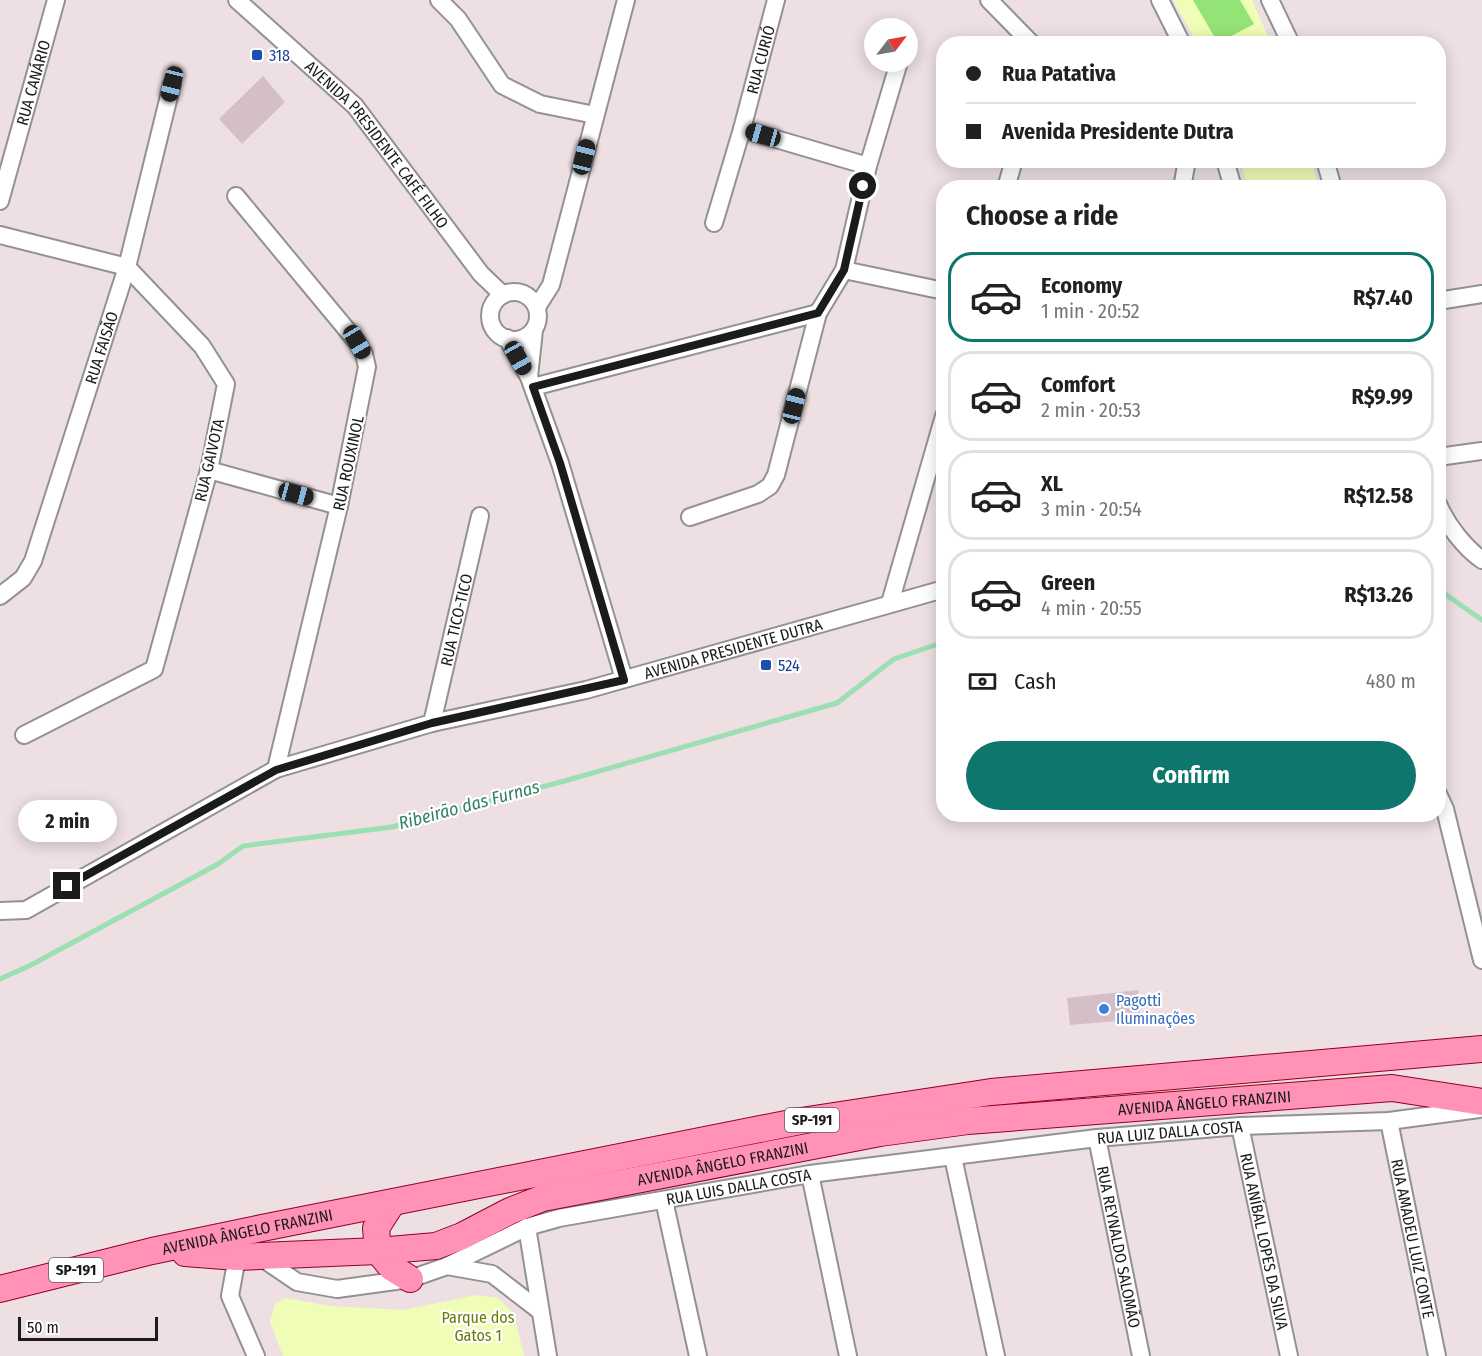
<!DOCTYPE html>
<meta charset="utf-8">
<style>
body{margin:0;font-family:"Fira Sans Condensed",sans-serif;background:#f6f6f6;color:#202124;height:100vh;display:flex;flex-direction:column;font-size:22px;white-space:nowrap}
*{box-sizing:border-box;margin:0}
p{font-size:20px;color:#757577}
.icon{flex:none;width:33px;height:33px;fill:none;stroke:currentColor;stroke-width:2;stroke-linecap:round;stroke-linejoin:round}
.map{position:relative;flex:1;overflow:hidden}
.panel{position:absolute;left:936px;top:180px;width:510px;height:642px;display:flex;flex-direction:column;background:#fff;border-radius:24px;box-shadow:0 3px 15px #0003}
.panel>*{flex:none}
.hud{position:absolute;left:936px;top:36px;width:510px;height:132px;border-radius:24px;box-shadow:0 3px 15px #0003;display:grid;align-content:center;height:132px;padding:0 30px;background:#fff}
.needle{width:39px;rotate:58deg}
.tools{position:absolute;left:864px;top:18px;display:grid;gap:12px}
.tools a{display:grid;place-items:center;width:54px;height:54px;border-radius:50%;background:#fff;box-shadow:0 3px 15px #0003;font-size:30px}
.scale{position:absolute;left:18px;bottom:15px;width:140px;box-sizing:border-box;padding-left:6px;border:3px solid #1b1b1b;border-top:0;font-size:16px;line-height:21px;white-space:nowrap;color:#1b1b1b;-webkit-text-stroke:4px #fff;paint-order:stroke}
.end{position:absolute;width:27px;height:27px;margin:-14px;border:8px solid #1b1b1b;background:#fff;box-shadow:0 0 0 3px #fff}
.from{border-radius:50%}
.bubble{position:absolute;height:42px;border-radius:21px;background:#fff;box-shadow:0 3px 15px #0003;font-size:20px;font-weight:700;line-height:42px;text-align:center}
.car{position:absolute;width:18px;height:36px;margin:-18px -9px;border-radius:8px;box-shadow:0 0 4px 2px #0007;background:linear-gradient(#222 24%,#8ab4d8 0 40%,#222 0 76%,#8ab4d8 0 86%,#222 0)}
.hud b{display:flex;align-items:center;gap:21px;height:57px;font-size:22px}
.hud b+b{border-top:2px solid #e0e0e0}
.hud i{width:15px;height:15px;background:#202124}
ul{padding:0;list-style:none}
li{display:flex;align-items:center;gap:18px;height:90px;margin:0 12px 9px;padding:0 18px;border:3px solid #e0e0e0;border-radius:24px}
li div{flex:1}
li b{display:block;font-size:22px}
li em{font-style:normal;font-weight:700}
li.on{border-color:#0f766e}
li>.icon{width:54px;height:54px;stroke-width:1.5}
h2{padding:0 30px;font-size:27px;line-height:72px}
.pay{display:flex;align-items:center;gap:15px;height:66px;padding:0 30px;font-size:22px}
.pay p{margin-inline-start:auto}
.button{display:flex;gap:12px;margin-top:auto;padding:12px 30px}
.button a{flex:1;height:69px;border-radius:36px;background:#0f766e;color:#fff;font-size:24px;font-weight:700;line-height:69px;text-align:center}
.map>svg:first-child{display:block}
.park{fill:#f0fdb6}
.pitch{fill:#94e376}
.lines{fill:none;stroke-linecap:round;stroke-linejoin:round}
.stream{stroke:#9bdfb2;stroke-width:5}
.building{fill:#d4bfc9}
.minor-casing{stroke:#929292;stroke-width:20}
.primary-casing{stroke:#910020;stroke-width:28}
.minor{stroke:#fff;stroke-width:16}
.primary{stroke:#ff92b6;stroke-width:26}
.route{stroke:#1b1b1b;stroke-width:8}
.transit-dot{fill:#1a4fb4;stroke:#fff;stroke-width:2}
.shop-dot{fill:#3f7fe0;stroke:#fff;stroke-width:2}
.labels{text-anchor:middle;stroke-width:4.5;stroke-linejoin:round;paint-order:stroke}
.shield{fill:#fff;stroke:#5f5f5f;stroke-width:1.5}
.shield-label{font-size:15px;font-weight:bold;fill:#1b1b1b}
.transit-label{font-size:16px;fill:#164399;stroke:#fff;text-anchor:start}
.street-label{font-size:16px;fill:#1b1b1b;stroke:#fff}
.shop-label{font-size:16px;fill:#366cbe;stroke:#fff;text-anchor:start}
.park-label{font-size:16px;fill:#667e04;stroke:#fff}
.water-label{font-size:18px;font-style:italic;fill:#338062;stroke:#fff}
</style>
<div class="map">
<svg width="1482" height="1356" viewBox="0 0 1482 1356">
<rect width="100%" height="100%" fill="#eddfe2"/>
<path class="park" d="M1173 0H1252L1271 43H1197Z
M1240 161H1311L1319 187H1248Z
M477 1295 498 1298 514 1314 524 1356H283L270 1322 275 1304 285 1298 330 1306 403 1310Z"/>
<path class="pitch" d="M1193 0H1240L1254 24 1218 43Z"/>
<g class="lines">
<path class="stream" d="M1438 589 1482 620
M0 979 31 965 172 889 218 864 243 846 392 827 568 780 837 703 894 659 944 642"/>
</g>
<path class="building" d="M263 76 285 102 242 144 219 119Z
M1138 990 1140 1019 1070 1025 1067 998Z"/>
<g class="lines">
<g class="minor-casing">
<g id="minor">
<path id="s1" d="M237 0 355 106 481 274 503 295"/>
<path d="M439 0 458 19 502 85 540 104 595 115"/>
<path d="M989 0 1032 44"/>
<path d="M1160 0 1182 44"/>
<path d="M1270 0 1291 44"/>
<path d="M742 129 868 166"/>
<path d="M1225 160 1233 188"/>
<path d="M1325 160 1333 188"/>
<path d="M1006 188 1014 160"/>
<path d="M1182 188 1187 160"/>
<path d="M236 196 357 342 364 354 367 367 339 506 276 769"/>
<path id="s2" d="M0 201 56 0"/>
<path id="s3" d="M714 223 742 129 776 0"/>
<path d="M0 235 127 267 202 346 226 384 209 470 154 669 24 735"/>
<path d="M844 270 944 291"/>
<circle cx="514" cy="316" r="24"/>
<path d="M1438 301 1482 294"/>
<path d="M537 307 551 285 626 0"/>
<path d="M507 338 529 377 560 463 624 679"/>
<path d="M529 377 534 330"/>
<path d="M533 387 818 313"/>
<path d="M1438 457 1482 451"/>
<path d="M209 470 339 506"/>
<path d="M1438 504C1447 525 1464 547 1482 560"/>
<path d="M690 517 758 494 770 486 776 475 818 313 844 270 868 166 899 62"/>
<path id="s4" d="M0 596 23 578 33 561 127 267 172 84"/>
<path d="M890 603 944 416"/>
<path id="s5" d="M432 723 480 516"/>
<path d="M1438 794 1445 809 1482 960"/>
<path id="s6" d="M0 911 26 910 276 769 432 723 586 690 944 589"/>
<path id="s7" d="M1389 1121 1437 1356"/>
<path id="s8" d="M1240 1126 1289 1356"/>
<path id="s9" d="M1097 1138 1141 1356"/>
<path d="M953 1157 996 1356"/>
<path d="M810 1174 848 1356"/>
<path d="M664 1200 698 1356"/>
<path d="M527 1227 548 1356"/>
<path d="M241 1250 237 1257 230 1296 256 1356"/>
<path id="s10" d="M259 1256 297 1282 337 1289 410 1279 447 1266 527 1227 559 1218 810 1174 1097 1138 1240 1126 1389 1121 1479 1109"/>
<path d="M447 1266 492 1274 540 1311"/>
</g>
</g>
<g class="primary-casing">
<g id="primary">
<path d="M392 1203 376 1228 378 1251 391 1267 410 1279"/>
<path id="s11" d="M185 1253 237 1257 378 1251 436 1246 462 1236 510 1211 543 1198 880 1133 968 1121 1392 1088 1482 1102"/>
<path id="s12" d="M0 1289 152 1251 262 1228 801 1121 991 1092 1482 1049"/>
</g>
</g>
<use href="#minor" class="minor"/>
<use href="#primary" class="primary"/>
</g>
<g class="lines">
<path class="route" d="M67 886 276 770 432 723 624 680 560 463 533 387 818 313 844 270 863 186"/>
</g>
<g class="transit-dot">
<rect x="251" y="49" width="12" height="12" rx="3"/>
<rect x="760" y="659" width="12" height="12" rx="3"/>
</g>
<circle class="shop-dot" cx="1104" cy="1009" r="6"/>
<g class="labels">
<g class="shield">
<rect x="785" y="1108" width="54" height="24" rx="4.5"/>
<rect x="49" y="1258" width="54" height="24" rx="4.5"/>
</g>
<g class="shield-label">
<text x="812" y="1125">SP-191</text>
<text x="76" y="1275">SP-191</text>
</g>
<g class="transit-label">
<text x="269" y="61">318</text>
<text x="778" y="671">524</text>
</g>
<g class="street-label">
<text dy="6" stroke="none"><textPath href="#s3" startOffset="170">RUA CURIÓ</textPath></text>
<text dy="6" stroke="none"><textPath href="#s2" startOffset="123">RUA CANÁRIO</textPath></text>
<text dy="6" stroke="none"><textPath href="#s1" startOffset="202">AVENIDA PRESIDENTE CAFÉ FILHO</textPath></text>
<text dy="6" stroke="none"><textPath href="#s4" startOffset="273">RUA FAISÃO</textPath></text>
<text transform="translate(209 460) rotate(-77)" y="6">RUA GAIVOTA</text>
<text transform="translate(348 463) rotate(-78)" y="6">RUA ROUXINOL</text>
<text dy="6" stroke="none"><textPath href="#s5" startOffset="106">RUA TICO-TICO</textPath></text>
<text dy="6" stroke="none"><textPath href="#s6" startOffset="786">AVENIDA PRESIDENTE DUTRA</textPath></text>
<text dy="6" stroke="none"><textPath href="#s11" startOffset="1038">AVENIDA ÂNGELO FRANZINI</textPath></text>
<text dy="6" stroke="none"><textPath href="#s10" startOffset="939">RUA LUIZ DALLA COSTA</textPath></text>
<text dy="6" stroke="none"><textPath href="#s11" startOffset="552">AVENIDA ÂNGELO FRANZINI</textPath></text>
<text dy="6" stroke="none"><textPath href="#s10" startOffset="504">RUA LUIS DALLA COSTA</textPath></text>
<text dy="6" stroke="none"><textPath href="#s12" startOffset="254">AVENIDA ÂNGELO FRANZINI</textPath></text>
<text dy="6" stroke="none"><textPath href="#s7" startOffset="120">RUA AMADEU LUIZ CONTE</textPath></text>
<text dy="6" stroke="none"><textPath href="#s8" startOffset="118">RUA ANÍBAL LOPES DA SILVA</textPath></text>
<text dy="6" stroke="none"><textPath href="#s9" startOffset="111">RUA REYNALDO SALOMÃO</textPath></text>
</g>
<g class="shop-label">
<text x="1116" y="1006">Pagotti<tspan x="1116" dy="18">Iluminações</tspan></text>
</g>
<g class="park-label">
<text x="478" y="1323">Parque dos<tspan x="478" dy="18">Gatos 1</tspan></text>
</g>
<g class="water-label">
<text transform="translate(469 805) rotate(-15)" y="6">Ribeirão das Furnas</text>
</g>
</g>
</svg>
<div class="tools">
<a><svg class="needle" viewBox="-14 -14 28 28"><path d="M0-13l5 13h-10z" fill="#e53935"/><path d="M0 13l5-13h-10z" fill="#757577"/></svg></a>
</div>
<div class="scale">50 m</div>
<i class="end from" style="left:863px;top:186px"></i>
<i class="end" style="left:67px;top:886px"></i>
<div class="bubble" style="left:18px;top:800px;width:99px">2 min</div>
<i class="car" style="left:172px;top:84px;rotate:194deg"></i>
<i class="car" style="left:763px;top:135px;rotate:286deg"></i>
<i class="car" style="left:584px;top:157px;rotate:14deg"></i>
<i class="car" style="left:357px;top:342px;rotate:150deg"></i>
<i class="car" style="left:518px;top:358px;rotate:151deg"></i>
<i class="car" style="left:794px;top:406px;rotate:14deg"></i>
<i class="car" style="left:296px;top:494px;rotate:105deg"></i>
<div class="hud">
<b><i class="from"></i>Rua Patativa</b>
<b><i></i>Avenida Presidente Dutra</b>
</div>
<section class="panel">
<h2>Choose a ride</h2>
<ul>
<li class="on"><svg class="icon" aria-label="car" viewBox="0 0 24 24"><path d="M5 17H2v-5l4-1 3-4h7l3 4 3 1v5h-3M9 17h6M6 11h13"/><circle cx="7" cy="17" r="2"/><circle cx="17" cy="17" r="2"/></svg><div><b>Economy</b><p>1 min · 20:52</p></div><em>R$7.40</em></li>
<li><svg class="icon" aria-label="car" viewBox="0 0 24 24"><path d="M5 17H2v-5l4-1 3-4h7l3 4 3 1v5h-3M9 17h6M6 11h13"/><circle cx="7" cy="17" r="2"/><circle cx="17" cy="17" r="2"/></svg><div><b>Comfort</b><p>2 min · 20:53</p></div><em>R$9.99</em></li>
<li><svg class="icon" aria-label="car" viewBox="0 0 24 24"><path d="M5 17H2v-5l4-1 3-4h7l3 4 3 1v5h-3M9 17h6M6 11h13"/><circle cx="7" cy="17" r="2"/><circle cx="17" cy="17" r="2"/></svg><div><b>XL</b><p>3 min · 20:54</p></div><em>R$12.58</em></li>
<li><svg class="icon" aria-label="car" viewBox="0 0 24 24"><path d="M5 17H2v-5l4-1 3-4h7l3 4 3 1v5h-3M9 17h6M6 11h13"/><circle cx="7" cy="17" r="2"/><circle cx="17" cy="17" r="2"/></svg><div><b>Green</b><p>4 min · 20:55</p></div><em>R$13.26</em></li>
</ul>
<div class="pay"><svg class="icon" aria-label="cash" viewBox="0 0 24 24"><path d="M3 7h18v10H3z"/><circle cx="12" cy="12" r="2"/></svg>Cash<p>480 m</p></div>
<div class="button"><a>Confirm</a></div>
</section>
</div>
